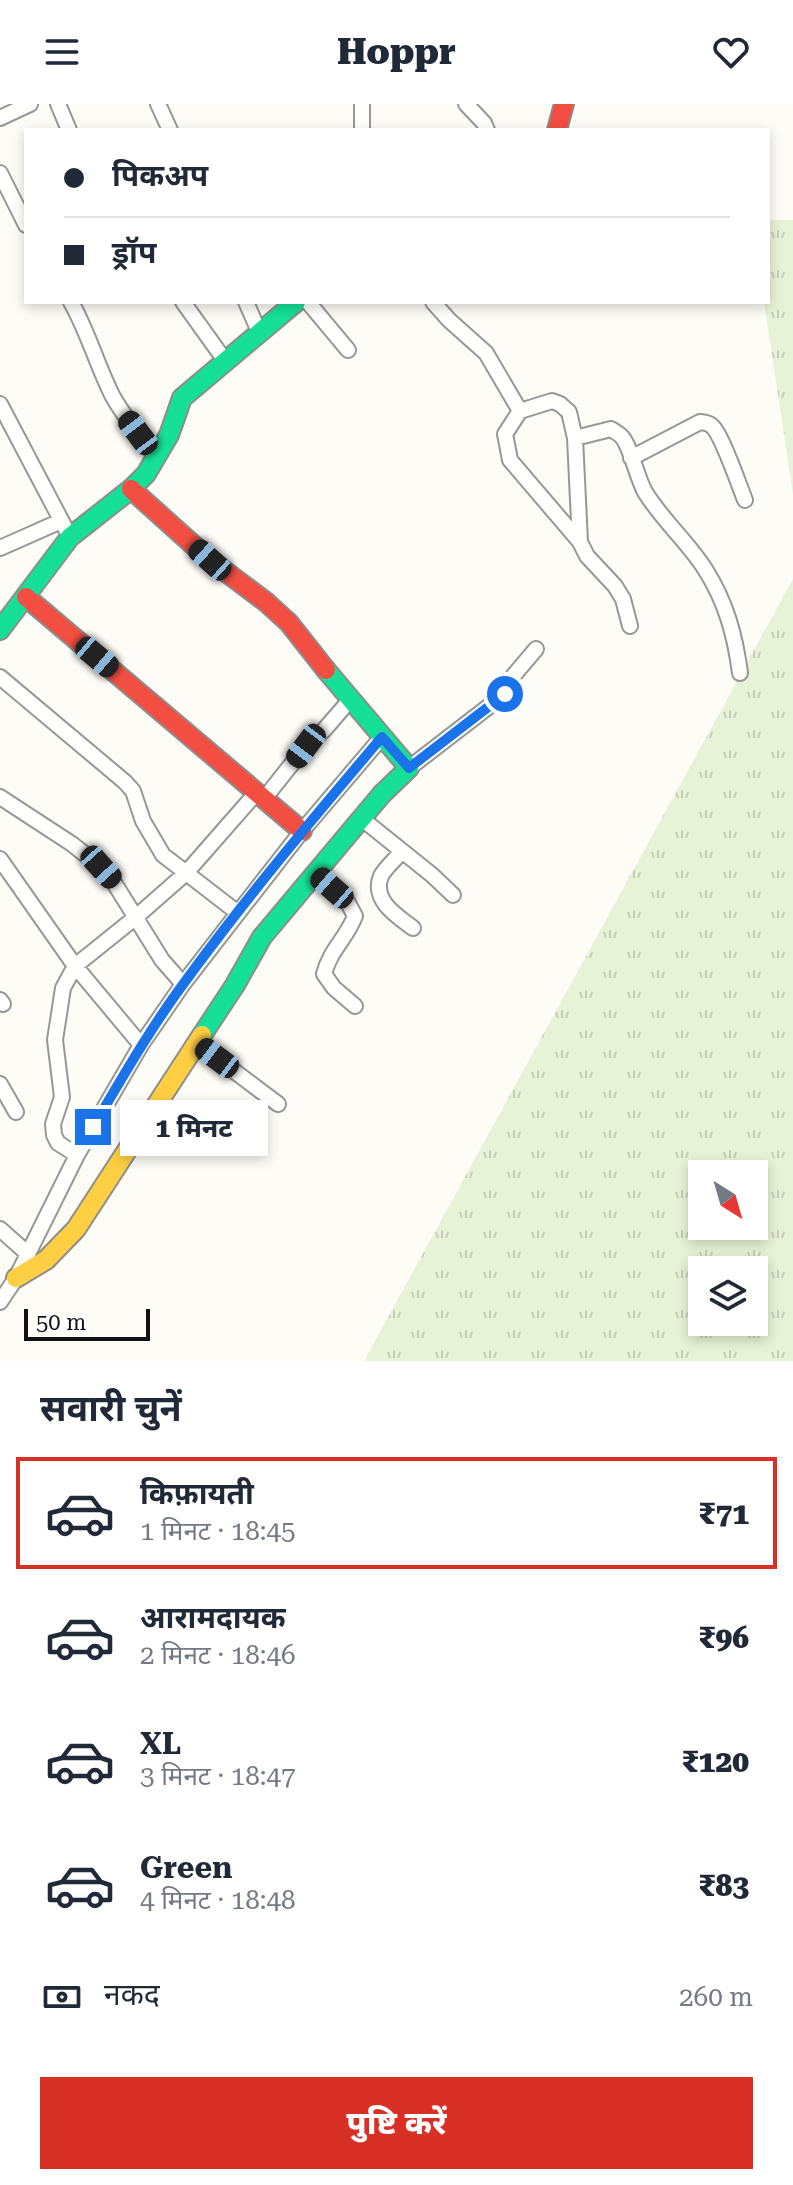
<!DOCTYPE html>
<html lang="hi">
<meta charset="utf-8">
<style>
body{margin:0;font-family:"Roboto Serif","Noto Sans Devanagari",serif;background:#f6f6f7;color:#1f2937;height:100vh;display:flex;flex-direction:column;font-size:30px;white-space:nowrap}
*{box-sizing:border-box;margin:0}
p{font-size:26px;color:#747a83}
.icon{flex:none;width:44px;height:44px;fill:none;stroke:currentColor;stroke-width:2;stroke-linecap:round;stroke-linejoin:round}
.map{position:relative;height:1257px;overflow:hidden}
.side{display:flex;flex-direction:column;background:#fff;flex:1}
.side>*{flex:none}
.top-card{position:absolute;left:24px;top:24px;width:746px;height:176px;border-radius:0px;box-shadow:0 4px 12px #0003;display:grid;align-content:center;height:176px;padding:0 40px;background:#fff}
.needle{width:52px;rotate:143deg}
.controls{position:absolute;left:688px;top:1056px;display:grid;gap:16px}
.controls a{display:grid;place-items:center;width:80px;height:80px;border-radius:0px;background:#fff;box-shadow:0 4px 12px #0003;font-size:40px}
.scale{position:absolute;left:24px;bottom:20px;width:126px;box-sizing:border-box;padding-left:8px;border:4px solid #111;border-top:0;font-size:22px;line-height:28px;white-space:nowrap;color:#111;-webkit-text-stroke:6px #fff;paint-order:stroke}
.end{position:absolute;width:36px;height:36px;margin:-18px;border:10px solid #1a73e8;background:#fff;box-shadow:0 0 0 4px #fff}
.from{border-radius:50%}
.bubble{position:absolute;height:56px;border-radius:0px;background:#fff;box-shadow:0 4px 12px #0003;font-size:26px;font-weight:800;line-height:56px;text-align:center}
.car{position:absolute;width:24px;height:48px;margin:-24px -12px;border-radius:10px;box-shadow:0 0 6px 2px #0007;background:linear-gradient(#222 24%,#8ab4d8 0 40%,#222 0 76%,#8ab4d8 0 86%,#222 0)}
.top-card b{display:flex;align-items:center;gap:28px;height:76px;font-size:30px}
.top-card b+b{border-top:2px solid #e0e1e3}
.top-card i{width:20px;height:20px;background:#1f2937}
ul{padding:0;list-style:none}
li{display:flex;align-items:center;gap:24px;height:112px;margin:0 16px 12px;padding:0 24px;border:4px solid transparent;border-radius:0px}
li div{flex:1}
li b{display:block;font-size:30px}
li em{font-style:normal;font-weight:800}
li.current{border-color:#d93025}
li>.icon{width:72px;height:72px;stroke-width:1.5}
h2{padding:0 40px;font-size:36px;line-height:96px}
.pay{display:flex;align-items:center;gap:20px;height:88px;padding:0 40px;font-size:30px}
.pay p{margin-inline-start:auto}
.primary-button{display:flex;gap:16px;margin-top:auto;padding:16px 40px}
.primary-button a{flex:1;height:92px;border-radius:0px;background:#d93025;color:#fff;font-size:32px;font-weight:800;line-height:92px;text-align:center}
header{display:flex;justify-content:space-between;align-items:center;height:104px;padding:0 40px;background:#fff;font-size:36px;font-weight:800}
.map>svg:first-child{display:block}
.grass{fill:url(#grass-tufts);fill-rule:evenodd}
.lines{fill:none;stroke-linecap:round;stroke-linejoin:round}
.street-casing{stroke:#979795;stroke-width:18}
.fast-casing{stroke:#8e8d8b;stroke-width:22}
.slow-casing{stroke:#8e8d8b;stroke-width:22}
.jam-casing{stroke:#8e8d8b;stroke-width:22}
.street{stroke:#fffffe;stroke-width:14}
.fast{stroke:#16e098;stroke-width:18}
.slow{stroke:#ffcf43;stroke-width:18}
.jam{stroke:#f24e42;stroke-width:18}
.route{stroke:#1a73e8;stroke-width:10}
</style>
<header><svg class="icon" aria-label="menu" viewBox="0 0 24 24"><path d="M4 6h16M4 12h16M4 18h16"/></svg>Hoppr<svg class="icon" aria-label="heart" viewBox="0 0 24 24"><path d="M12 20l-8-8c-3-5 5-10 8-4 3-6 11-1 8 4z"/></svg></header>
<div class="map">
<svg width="793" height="1257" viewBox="0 0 793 1257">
<defs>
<pattern id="grass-tufts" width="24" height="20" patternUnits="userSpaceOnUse" patternTransform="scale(2)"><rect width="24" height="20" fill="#e7f3d7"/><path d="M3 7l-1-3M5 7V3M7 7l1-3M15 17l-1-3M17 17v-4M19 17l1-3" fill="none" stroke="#c5cfb8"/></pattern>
</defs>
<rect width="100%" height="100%" fill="#fdfcf7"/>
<path class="grass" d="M768 116H793V390L764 198H768Z
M793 475V1257H364ZM702 1070H754V1122H702ZM702 1166H754V1218H702Z"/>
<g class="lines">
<g class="street-casing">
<path id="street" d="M58 0 69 26
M158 0 170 26
M362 0V26
M466 0 484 19 487 26
M0 14 30 0
M0 69 26 121
M71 198C88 228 97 261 112 291 124 313 141 333 156 353
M183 198 226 258
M246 198 260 230
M308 198 348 246
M433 198 449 216 486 249 520 307 505 330 510 356 580 438
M0 300 70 433
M520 307 552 297 560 300 569 308 575 334 580 438 587 452 615 482 623 495 630 522
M575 334 611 325C614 327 618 329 621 332 630 340 637 374 645 388 662 416 688 438 705 465 726 498 735 531 740 569
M631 354 700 318C706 319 707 318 712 322 722 331 739 381 745 396
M0 444 61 417
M0 573 125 678 133 687 143 717 163 751 238 809
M409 664 505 590 514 571 536 545
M0 693 72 740 101 763 113 777 162 856 183 880
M264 695 306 642 324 626 350 596
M361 714 432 771 453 791
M402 747C396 755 385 764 381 772 371 796 397 812 413 824
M0 755 75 862 141 941
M315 770 348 799 355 812C346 835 330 846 324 870L334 884 355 902
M0 896 3 900
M197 939 278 1000
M0 980 16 1008
M77 1051 58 1039 54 1031 53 1020 62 993 55 936 63 884 75 862 136 813 186 769 257 688
M0 1125 28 1150
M0 1198 16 1174 77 1051 141 941 183 880 238 809 302 727 382 633"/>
</g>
<g class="fast-casing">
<path id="fast" d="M0 526 70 433 131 385 146 370 169 331 182 294 296 198
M202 931 235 881 262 833 382 690 409 664 326 566"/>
</g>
<g class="slow-casing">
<path id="slow" d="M16 1174 46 1156 76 1125 202 931"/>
</g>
<g class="jam-casing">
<path id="jam" d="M557 26 564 0
M131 385 210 456 266 498 289 519 326 566
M26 493 302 727"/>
</g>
<use href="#street" class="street"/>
<use href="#fast" class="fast"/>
<use href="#slow" class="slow"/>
<use href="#jam" class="jam"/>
</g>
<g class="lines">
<path class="route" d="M93 1023C122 974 150 925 184 879 246 794 314 713 382 633L409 664 505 590"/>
</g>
</svg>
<div class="controls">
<a><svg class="needle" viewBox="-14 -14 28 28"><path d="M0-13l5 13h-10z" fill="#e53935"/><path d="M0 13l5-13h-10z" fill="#747a83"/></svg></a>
<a><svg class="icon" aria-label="layers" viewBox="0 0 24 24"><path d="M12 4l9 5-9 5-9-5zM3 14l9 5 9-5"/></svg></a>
</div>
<div class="scale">50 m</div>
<i class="end from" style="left:505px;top:590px"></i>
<i class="end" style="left:93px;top:1023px"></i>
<div class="bubble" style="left:120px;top:996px;width:148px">1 मिनट</div>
<i class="car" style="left:138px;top:329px;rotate:323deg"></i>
<i class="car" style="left:210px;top:456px;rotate:312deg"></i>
<i class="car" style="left:97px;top:553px;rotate:130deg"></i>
<i class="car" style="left:306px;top:642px;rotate:217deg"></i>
<i class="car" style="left:101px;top:763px;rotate:138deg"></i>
<i class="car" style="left:332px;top:784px;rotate:311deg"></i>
<i class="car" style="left:217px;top:954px;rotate:307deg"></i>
<div class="top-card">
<b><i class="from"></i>पिकअप</b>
<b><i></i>ड्रॉप</b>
</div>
</div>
<section class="side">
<h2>सवारी चुनें</h2>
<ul>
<li class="current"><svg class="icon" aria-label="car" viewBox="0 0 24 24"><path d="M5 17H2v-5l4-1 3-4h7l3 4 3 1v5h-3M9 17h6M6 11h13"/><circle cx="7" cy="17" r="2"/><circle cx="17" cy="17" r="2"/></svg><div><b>किफ़ायती</b><p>1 मिनट · 18:45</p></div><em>₹71</em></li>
<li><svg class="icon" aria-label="car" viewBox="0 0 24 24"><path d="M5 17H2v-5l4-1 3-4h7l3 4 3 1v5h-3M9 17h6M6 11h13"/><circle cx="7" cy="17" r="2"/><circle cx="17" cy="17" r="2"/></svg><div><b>आरामदायक</b><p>2 मिनट · 18:46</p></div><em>₹96</em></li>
<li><svg class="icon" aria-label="car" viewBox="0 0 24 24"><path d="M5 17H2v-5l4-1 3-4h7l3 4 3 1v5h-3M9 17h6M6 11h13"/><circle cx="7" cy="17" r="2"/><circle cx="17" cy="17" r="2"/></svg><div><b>XL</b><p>3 मिनट · 18:47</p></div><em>₹120</em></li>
<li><svg class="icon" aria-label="car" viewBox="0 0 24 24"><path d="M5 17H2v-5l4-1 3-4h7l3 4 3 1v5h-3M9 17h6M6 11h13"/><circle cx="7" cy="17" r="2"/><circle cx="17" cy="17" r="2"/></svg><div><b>Green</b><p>4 मिनट · 18:48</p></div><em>₹83</em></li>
</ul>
<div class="pay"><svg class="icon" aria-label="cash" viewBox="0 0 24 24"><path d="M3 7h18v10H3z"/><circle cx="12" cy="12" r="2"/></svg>नकद<p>260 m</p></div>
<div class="primary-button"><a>पुष्टि करें</a></div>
</section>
